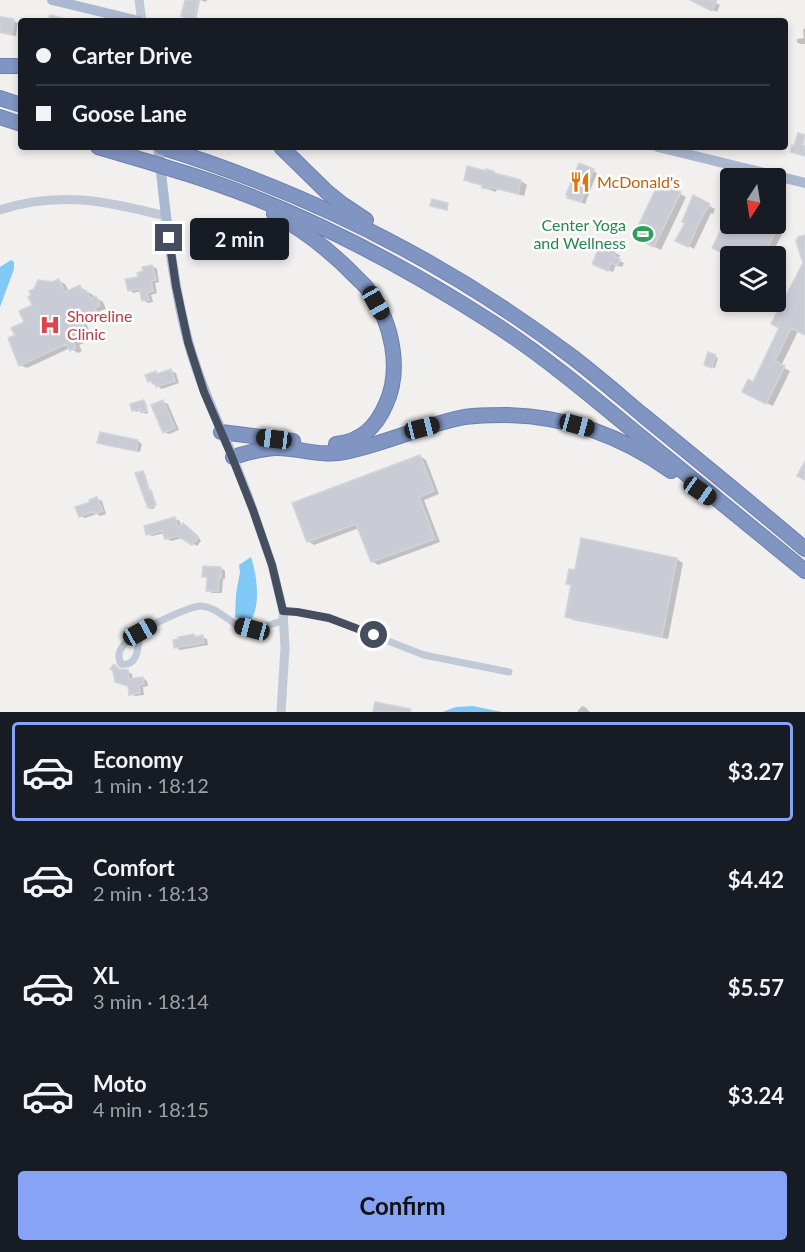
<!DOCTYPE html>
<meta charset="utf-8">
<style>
body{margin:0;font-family:Lato,sans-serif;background:#242831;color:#f1f3f6;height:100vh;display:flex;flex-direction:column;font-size:22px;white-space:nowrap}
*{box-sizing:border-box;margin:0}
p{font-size:20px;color:#9ea1a6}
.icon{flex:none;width:33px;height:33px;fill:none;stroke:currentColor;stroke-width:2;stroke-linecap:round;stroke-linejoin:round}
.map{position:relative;height:712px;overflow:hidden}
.side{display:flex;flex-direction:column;background:#171b24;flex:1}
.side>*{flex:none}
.hud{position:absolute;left:18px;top:18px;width:770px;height:132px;border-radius:6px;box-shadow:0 3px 9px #0003;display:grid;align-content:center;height:132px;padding:0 18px;background:#171b24}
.needle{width:39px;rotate:192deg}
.tools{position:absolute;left:720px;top:168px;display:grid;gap:12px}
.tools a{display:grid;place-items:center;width:66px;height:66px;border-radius:6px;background:#171b24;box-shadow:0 3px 9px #0003;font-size:30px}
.end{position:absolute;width:27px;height:27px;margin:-14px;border:8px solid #454e5f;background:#fff;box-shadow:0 0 0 3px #fff}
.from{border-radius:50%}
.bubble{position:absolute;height:42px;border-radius:6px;background:#171b24;box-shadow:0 3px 9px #0003;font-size:20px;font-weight:700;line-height:42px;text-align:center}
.car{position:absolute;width:18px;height:36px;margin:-18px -9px;border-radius:8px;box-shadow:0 0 4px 2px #0007;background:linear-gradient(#222 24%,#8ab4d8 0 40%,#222 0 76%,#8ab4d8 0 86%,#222 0)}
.hud b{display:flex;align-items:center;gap:21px;height:57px;font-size:22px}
.hud b+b{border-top:2px solid #363941}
.hud i{width:15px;height:15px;background:#f1f3f6}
ul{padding:10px 0 0;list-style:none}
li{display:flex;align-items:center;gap:18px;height:99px;margin:0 12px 9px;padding:0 6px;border:3px solid transparent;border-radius:6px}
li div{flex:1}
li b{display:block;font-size:22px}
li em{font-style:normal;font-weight:700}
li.selected{border-color:#86a3f6}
li>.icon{width:54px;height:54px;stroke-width:1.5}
.action{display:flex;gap:12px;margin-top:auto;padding:12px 18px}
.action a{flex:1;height:69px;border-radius:6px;background:#86a3f6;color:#111;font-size:24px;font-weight:700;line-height:69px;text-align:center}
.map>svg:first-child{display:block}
.water{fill:#80c8f6}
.shadow{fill:#0003}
.building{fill:#caccd5;stroke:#d2d3db;stroke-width:1.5}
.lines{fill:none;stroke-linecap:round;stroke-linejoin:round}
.motorway-casing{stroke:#6c80af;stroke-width:16}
.minor{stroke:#c1c8d6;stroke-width:7}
.tertiary{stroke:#c1c8d6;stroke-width:9}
.primary{stroke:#abb8d1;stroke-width:10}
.motorway{stroke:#8195c3;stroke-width:14}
.motorway-bridge-casing{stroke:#6c80af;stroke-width:16;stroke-linecap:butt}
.motorway-bridge{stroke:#8195c3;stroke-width:14}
.route{stroke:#454e5f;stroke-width:8}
.labels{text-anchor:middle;stroke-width:5;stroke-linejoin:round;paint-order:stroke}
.food-label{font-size:16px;fill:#c56008;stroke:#fff;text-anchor:start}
.leisure-label{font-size:16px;fill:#27864d;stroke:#fff;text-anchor:end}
.health-label{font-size:16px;fill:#be3a42;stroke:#fff;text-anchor:start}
</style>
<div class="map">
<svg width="805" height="712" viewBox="0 0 805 712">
<rect width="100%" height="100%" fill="#f2efef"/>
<path class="water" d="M11 260 14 262V269L0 307V267Z
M251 557C257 575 262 609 248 624L235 617 236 594 240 572 239 565Z
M473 706 502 712H442L456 707Z"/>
<path class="shadow" d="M186 0H207L206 2 200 0 196 19 184 17Z
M693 0H710L720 5 717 12Z
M0 16 18 23 16 36 0 33Z
M803 29H805V44H800L797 42V39L804 38Z
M784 123 788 125 784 138Z
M593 171 597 173 585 204 569 197Z
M498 176 521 181 527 185 524 196 497 189 496 192 490 190 484 186 472 183 466 180Z
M660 184 686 197 661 250 641 240Z
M693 197 715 209 713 214 711 213 694 249 677 240 687 223Z
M730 215V224H762L782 234 771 256H731L714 247Z
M805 236V334L798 331 781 366 790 371 773 406 750 395 754 384 781 328 804 263Z
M600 247 620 255 618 260 624 263 622 267 616 265 613 272 598 266Z
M152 266 157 269 159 282 155 283 157 293 151 295 153 302 148 303 143 300 141 291 134 293 129 290 140 278Z
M59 281 65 284 69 292 80 287 93 295 94 299 96 298 103 302 106 309 100 311 101 314 85 321 93 339 79 345 82 351 78 353 70 348 27 368 20 365 17 336 26 323 34 306 53 284Z
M730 285V297L726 294Z
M709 354 718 358 715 368 708 366Z
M171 371 176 373 179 383 162 389 149 381 156 372 160 375Z
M143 402 146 403 148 413 145 414 142 410 136 412 133 410Z
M163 402 168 404 179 430 169 434 164 432Z
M138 441 142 444 140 452 104 445 99 442Z
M420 456 426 460 439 494 424 500 440 542 378 565 372 561 359 528 314 545 308 541Z
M143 473 145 474 155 508 151 509 149 507Z
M97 499 102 501 106 514 100 516 97 514 85 518 80 516Z
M175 519 180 521 181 527H188L198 536 201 541 197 546 183 538 171 541 166 538 165 533 152 536 148 534Z
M582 540 677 559 683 563 668 639 573 620 566 616Z
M221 568 225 571V579H223L222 593H212L208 590V579L204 576Z
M194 635 198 638 202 637 207 639 208 645 180 650 176 647 181 641Z
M114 666 121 671H127L132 674 133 680 143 678 147 681 148 686 143 687 144 695 135 696 131 694 130 686Z
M582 706 585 707 590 712H577Z"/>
<path class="building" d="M185 0H199L194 20 181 16Z
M690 0H717L712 11Z
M50 15 67 19V21H48Z
M0 17 14 19 12 34 0 32Z
M798 133 805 135 803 145 805 146V156L790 152 792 145 794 146Z
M579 163 594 169 581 202 567 198 568 196 566 195Z
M467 166 486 171V169L494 171V173L521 180 518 194 490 187V189L482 188V185L464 180Z
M659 182 681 192 654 247 633 237Z
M693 195 710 204 706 211H705L688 247 675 241 685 223 682 222Z
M432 199 448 203 447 210 430 206Z
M730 211V224H765L777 229 763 256H729L712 248Z
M805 235V335L791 328 775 361 785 366 766 404 742 392 748 379 753 382 779 328 771 324 803 263 796 241 798 237Z
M600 245 616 251 614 256 620 259 618 266 611 263 608 271 592 264Z
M152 265 156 280 151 281 153 291 147 293 149 300 142 301 139 289 128 291 125 279 138 277 137 273 143 271 142 267Z
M59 279 65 292 80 285 82 292 86 290 91 299 96 296 100 305 95 308 96 310 80 318 88 335 73 342 76 348 70 351 66 344 19 366 8 338 15 335 11 328 24 322 19 311 32 305 28 297 31 295 29 291 34 289 38 280H39L52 282Z
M708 352 716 355 712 368 704 365Z
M171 369 175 381 156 387 155 384H153L151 381 148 382 145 375 156 371 157 374Z
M144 400 147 411 141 413 140 409 132 411 130 404Z
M163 400 175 428 163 433 151 405Z
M100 432 138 440 136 451 97 443Z
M420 455 434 491 419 497 435 539 371 562 356 524 307 542 292 503Z
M805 461V480L797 476Z
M143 471 149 491 151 490 156 505 148 508 135 473Z
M97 497 103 511 95 514 94 511 79 517 75 507 90 502 89 500Z
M175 517 178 528 183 523 193 532 194 535 198 538 192 545 178 536 165 539 162 531 146 535 144 526Z
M581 538 677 558 662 637 565 617 571 585 566 584 569 569 575 570Z
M203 566 221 567V578H219L218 591H206L207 577H202Z
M194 634 195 637 203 635 204 643 174 648 173 640 179 639 178 637Z
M114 664 119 669 128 670 129 679 143 677 144 684 139 685 140 693 129 695 128 686 115 682 113 671 110 669Z
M375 702 411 709 410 712H373Z"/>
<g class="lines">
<g class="motorway-casing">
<path id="motorway" d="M0 66H21
M0 98 21 105
M0 117 21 124
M98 147 149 162
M161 147C309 193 448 263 571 356 596 375 620 396 644 416 698 460 752 504 805 549
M281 147 327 192 342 204 366 220
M168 168C281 201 388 256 488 320 540 353 588 393 636 433 693 479 749 525 805 571
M274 214C304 230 333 253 357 278 361 282 366 286 369 291 392 322 402 369 386 404 376 427 362 441 336 444
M221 432 293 441
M233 457C247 453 262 448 277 448 300 448 323 457 345 452 383 444 418 428 455 419 471 415 488 415 505 415 565 416 622 436 671 471"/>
</g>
<path class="minor" d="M283 611 297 612 329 618 424 655 509 672
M140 632C138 645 139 667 121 664 119 660 118 656 120 651 122 646 128 640 132 637 142 629 189 606 201 606 220 607 232 628 252 629 262 629 274 623 284 620"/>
<path class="tertiary" d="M139 0 142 21
M0 210C60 190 107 202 166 216
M233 457 248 495 272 565 283 611 285 648 281 712"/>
<path class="primary" d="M52 0 139 21
M158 147C166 212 171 278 188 341 199 381 216 419 233 457
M658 147 805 183"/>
<use href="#motorway" class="motorway"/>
<g class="motorway-bridge-casing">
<path id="motorway-bridge" d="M149 162 168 168"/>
</g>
<use href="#motorway-bridge" class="motorway-bridge"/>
</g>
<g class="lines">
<path class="route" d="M169 238 176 286 188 342 204 392 232 457 253 510 272 565 283 611 297 612 329 618 374 635"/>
</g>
<defs>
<g id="restaurant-bare" transform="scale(1.62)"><path d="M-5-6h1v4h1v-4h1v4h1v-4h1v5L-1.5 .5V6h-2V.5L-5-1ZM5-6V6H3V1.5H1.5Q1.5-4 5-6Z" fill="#e8710a" stroke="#fff" stroke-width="2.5" paint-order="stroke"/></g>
<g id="stadium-bare" transform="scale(1.62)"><path d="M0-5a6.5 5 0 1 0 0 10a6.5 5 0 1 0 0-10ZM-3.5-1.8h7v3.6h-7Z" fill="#2e9e5b" stroke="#fff" stroke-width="2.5" paint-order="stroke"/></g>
<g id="hospital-bare" transform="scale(1.62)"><path d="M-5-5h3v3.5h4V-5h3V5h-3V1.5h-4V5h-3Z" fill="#e0444e" stroke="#fff" stroke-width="2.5" paint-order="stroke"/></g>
</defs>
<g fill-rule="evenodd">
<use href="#restaurant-bare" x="580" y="182"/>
<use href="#stadium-bare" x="643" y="234"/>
<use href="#hospital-bare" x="50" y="325"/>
</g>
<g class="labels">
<g class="food-label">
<text x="597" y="188">McDonald's</text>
</g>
<g class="leisure-label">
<text x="626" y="231">Center Yoga<tspan x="626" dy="18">and Wellness</tspan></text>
</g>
<g class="health-label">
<text x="67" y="322">Shoreline<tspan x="67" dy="18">Clinic</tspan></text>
</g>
</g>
</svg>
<div class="tools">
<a><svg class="needle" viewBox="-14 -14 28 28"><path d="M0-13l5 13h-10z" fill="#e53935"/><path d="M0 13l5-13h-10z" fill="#9ea1a6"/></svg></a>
<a><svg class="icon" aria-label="layers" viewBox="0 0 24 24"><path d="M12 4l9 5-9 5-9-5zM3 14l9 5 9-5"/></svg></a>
</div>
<i class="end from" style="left:374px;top:635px"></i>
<i class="end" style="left:169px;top:238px"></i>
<div class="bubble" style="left:190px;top:218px;width:99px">2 min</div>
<i class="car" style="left:376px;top:303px;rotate:151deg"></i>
<i class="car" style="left:577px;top:425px;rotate:105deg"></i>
<i class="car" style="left:422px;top:428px;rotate:76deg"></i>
<i class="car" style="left:274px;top:439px;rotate:277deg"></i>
<i class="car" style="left:700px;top:491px;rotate:125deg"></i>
<i class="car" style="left:252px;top:629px;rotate:285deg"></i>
<i class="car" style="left:140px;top:632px;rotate:61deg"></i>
<div class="hud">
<b><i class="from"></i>Carter Drive</b>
<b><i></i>Goose Lane</b>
</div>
</div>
<section class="side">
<ul>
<li class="selected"><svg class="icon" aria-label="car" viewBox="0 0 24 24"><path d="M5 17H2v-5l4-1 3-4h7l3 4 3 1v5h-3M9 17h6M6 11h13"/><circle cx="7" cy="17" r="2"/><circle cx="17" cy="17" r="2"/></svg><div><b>Economy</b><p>1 min · 18:12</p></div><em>$3.27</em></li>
<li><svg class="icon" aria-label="car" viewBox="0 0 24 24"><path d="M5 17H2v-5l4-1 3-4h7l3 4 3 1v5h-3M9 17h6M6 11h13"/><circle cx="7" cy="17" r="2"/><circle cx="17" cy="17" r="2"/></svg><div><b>Comfort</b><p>2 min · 18:13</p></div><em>$4.42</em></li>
<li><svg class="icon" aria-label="car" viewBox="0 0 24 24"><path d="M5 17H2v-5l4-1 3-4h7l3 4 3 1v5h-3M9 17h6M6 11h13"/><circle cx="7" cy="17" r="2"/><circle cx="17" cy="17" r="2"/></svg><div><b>XL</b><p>3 min · 18:14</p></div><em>$5.57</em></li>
<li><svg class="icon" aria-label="car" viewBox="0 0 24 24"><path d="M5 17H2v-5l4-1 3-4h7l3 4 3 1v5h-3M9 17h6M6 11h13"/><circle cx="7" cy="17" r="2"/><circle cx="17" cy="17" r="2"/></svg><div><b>Moto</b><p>4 min · 18:15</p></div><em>$3.24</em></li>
</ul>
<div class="action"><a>Confirm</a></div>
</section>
